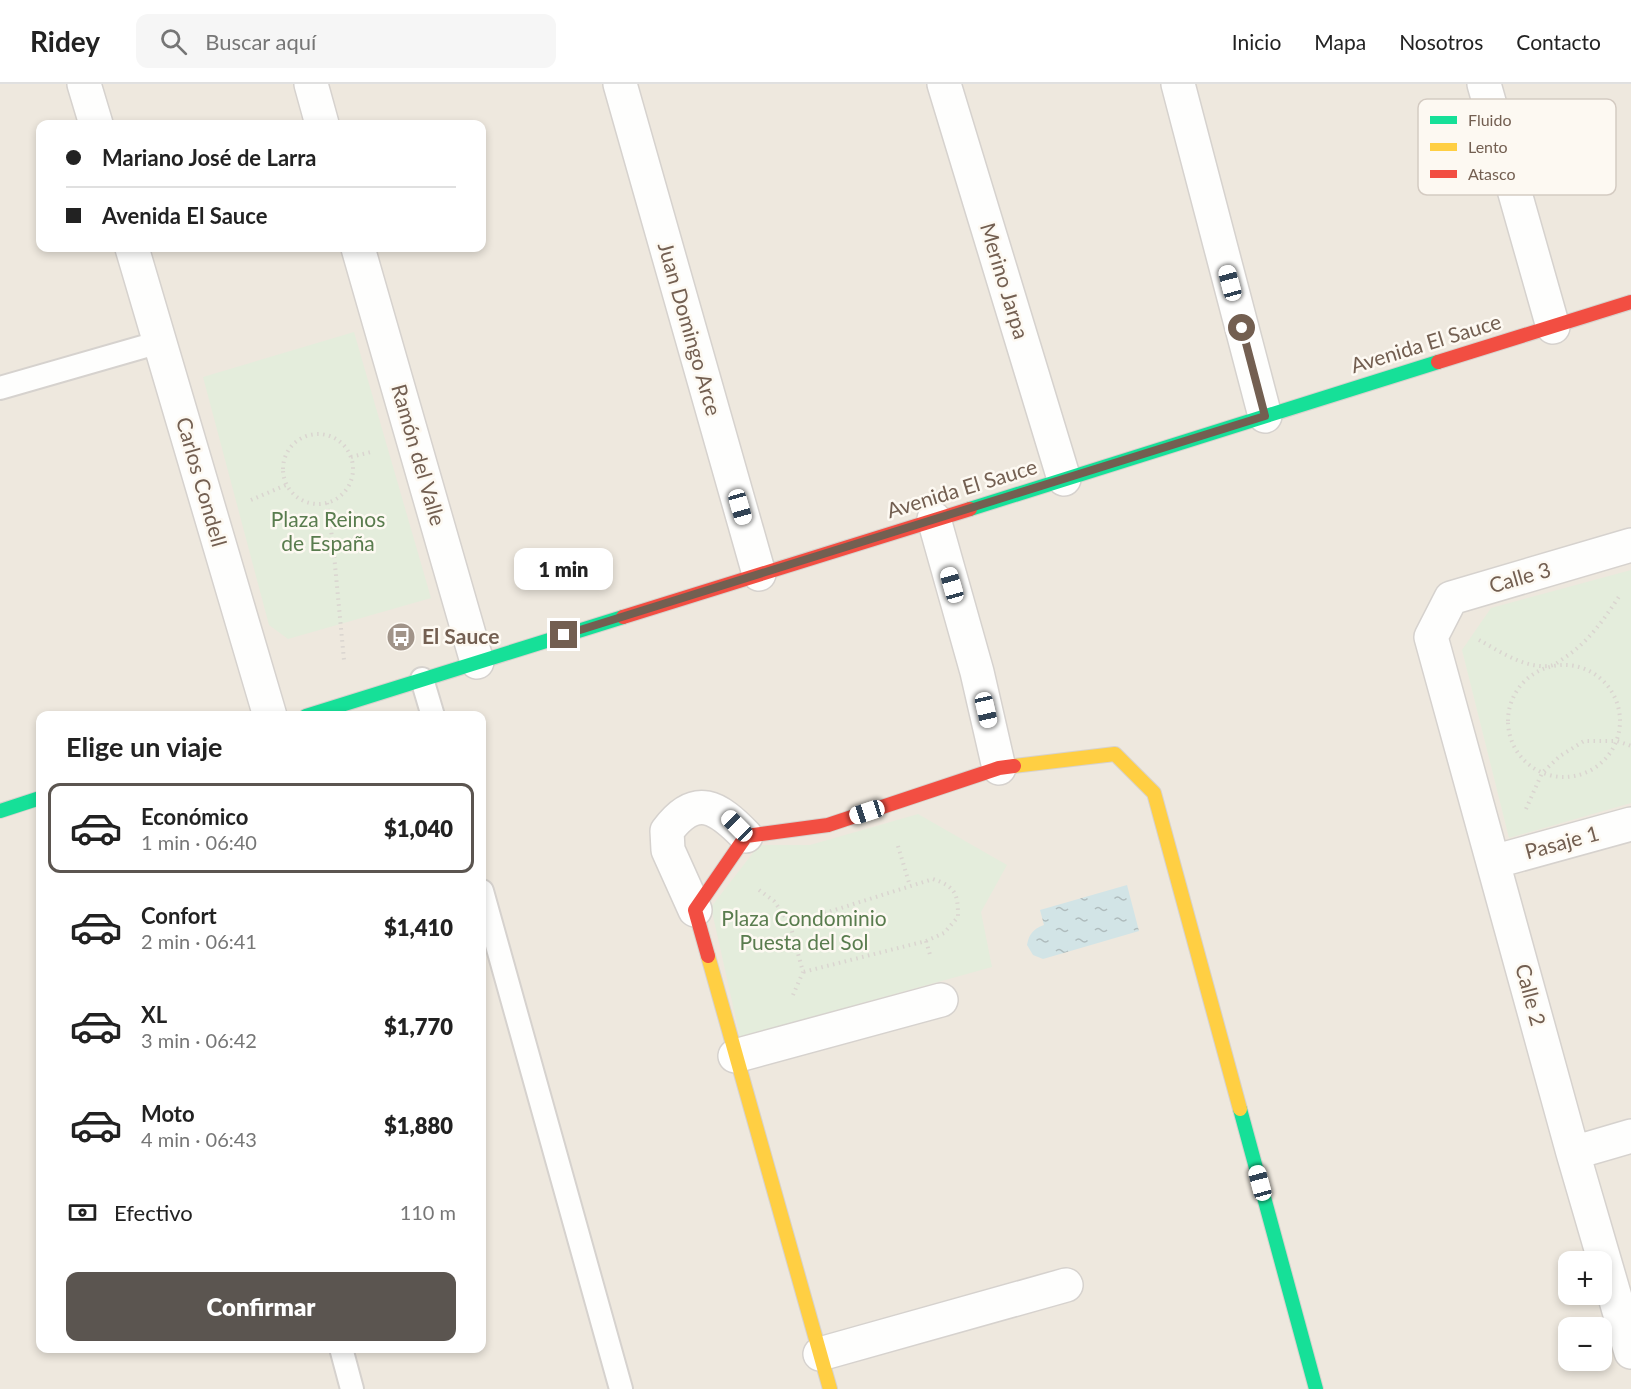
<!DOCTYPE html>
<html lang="es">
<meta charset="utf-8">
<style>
body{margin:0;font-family:Lato,sans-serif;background:#f6f6f6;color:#222;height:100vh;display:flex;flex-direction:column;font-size:22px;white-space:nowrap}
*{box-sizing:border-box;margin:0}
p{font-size:20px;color:#767676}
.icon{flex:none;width:33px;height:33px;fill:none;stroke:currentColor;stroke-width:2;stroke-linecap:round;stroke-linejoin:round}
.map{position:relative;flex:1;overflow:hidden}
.side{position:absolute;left:36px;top:627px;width:450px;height:642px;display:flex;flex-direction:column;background:#fff;border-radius:12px;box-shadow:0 3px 9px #0003}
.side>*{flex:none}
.hud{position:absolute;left:36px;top:36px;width:450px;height:132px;border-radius:12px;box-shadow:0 3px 9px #0003;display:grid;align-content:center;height:132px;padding:0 30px;background:#fff}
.controls{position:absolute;left:1558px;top:1167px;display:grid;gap:12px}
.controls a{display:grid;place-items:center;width:54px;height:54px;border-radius:12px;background:#fff;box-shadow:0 3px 9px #0003;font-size:30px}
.end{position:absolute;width:27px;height:27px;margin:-14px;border:8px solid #735f51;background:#fff;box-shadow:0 0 0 3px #fff}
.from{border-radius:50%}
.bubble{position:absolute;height:42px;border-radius:12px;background:#fff;box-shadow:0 3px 9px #0003;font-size:20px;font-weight:800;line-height:42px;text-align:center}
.car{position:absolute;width:18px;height:36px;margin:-18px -9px;border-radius:8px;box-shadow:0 0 4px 2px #0007;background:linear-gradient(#fff 24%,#345 0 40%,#fff 0 76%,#345 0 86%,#fff 0)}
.hud b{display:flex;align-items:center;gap:21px;height:57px;font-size:22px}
.hud b+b{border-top:2px solid #e0e0e0}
.hud i{width:15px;height:15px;background:#222}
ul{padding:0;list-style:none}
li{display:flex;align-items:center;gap:18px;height:90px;margin:0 12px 9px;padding:0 18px;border:3px solid transparent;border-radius:12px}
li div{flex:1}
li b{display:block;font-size:22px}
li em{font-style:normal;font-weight:800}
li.active{border-color:#5b5550}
li>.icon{width:54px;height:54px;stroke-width:1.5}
h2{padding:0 30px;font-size:27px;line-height:72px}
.pay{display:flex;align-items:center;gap:15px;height:66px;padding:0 30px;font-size:22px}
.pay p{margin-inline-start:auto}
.button{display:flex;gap:12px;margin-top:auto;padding:12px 30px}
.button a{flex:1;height:69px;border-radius:12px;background:#5b5550;color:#fff;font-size:24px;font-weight:800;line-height:69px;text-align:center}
header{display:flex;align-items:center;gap:36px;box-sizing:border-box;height:84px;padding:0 30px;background:#fff;border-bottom:2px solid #e0e0e0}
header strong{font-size:28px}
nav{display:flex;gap:33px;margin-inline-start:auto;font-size:21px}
.search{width:420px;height:54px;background:#f6f6f6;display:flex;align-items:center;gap:15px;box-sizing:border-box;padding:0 21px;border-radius:12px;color:#767676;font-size:22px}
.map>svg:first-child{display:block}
.residential{fill:#eee8de;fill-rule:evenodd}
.green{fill:#e4eddc}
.water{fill:url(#water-ripples)}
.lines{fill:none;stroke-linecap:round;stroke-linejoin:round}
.lane-casing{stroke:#d6d2ce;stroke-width:26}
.street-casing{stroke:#d6d2ce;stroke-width:36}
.fast-casing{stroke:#d7d2cd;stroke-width:16}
.slow-casing{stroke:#d7d2cd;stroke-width:16}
.jam-casing{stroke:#d7d2cd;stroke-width:16}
.path{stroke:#dad5d0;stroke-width:4;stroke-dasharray:1.5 4.5;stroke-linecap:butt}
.lane{stroke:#fefefd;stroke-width:22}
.street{stroke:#fefefd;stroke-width:33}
.fast{stroke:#16e098;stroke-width:14}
.slow{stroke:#ffcf43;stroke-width:14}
.jam{stroke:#f24e42;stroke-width:14}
.route{stroke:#735f51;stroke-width:8}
.labels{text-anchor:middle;stroke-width:5;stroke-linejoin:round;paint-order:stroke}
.street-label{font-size:21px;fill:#735f51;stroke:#fdf9f2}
.park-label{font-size:21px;fill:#597c4e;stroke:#fdf9f2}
.poi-label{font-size:21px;font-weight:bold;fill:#735f51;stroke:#fdf9f2;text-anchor:start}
.key{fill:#fdf9f2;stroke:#d4cbc2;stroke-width:1.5}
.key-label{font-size:16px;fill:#735f51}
</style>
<header>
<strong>Ridey</strong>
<div class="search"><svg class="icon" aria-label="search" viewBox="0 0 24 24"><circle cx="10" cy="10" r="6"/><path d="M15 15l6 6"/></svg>Buscar aquí</div>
<nav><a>Inicio</a><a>Mapa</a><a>Nosotros</a><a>Contacto</a></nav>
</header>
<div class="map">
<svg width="1631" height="1305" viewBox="0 0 1631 1305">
<defs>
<pattern id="water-ripples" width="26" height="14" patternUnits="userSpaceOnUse" patternTransform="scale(1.5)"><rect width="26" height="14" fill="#d2e4e6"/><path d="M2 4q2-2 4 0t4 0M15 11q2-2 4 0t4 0" fill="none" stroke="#afbcbd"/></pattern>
</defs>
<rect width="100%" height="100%" fill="#f6f5f0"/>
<path class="residential" d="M0 0H1631V1305H0ZM40 40H482V164H40ZM40 632H482V1264H40ZM1569 1178H1602V1210H1569ZM1569 1244H1602V1276H1569Z"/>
<path class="green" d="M354 248 431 514 288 555 269 541 203 293Z
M1631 486V719L1509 754 1462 566 1491 524Z
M918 730 1007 781 981 828 992 883 740 953 711 823 759 761H810Z"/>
<path class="water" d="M1127 801 1139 847 1043 875 1033 871 1027 861C1029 850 1033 845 1044 841L1040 826Z"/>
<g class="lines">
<g class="lane-casing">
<path id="lane" d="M0 304 160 258
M422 595 433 632
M482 807 621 1305
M341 1264 352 1305"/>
</g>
<g class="street-casing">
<path id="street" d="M84 0 96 40
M311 0 322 40
M620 0 759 490
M944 0 1064 395
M1178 0 1265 332
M1484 0 1553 243
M132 164 270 632
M358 164 477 578
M934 435 977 588 999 684
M1631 461 1451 514 1431 553 1573 1069 1631 1268
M1493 778 1631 740
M695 826 668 766 667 747C696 708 718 723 746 752
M735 972 941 916
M1573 1069 1631 1052
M820 1270 1066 1201"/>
</g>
<g class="fast-casing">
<path id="fast" d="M970 425 1438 278
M306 632 623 533
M0 727 40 714
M1240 1025 1316 1305"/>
</g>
<g class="slow-casing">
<path id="slow" d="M1014 682 1115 670 1154 709 1240 1025
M708 872 830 1305"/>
</g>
<g class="jam-casing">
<path id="jam" d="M1438 278 1631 218
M623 533 970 425
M708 872 695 826 746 752 828 741 999 684 1014 682"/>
</g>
<path class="path" d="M283 385a35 35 0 1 1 70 0a35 35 0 1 1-70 0Z
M351 373 371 368
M251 416 286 401
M327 419 333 460 344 576
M1479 556C1499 567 1524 584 1548 582 1553 582 1557 579 1561 576 1587 560 1603 537 1620 511
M1508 637a56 56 0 1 1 112 0a56 56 0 1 1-112 0Z
M1526 725 1542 689 1560 672 1584 657H1617L1631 662
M898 762 910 802
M759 806 774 817 790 840 803 888 793 911
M790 840 933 795C956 803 958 810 958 833L944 849 926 857 803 888
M926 857 931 874"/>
<use href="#lane" class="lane"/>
<use href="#street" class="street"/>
<use href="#fast" class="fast"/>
<use href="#slow" class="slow"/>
<use href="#jam" class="jam"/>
</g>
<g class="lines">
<path class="route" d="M564 551 1265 332 1242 244"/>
</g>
<defs>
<g id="bus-disc" transform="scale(1.5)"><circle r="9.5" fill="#a19489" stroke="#fdf9f2"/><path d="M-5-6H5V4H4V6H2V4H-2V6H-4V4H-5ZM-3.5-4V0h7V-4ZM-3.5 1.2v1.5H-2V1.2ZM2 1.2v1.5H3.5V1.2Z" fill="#fff"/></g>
</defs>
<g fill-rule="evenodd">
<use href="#bus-disc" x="401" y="553"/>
</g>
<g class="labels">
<g class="street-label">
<text transform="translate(1004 197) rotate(73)" y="7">Merino Jarpa</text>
<text transform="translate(689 245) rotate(74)" y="7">Juan Domingo Arce</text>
<text transform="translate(1426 260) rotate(-17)" y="7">Avenida El Sauce</text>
<text transform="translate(418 371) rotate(74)" y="7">Ramón del Valle</text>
<text transform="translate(201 398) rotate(74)" y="7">Carlos Condell</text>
<text transform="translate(962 405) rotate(-17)" y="7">Avenida El Sauce</text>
<text transform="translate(1520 494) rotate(-16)" y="7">Calle 3</text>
<text transform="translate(1562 759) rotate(-15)" y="7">Pasaje 1</text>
<text transform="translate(1530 911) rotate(75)" y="7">Calle 2</text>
</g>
<g class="park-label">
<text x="328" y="443">Plaza Reinos<tspan x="328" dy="24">de España</tspan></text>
<text x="804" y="842">Plaza Condominio<tspan x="804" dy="24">Puesta del Sol</tspan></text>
</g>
<g class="poi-label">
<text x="422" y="560">El Sauce</text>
</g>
</g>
<rect x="1418" y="15" width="198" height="96" rx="9" class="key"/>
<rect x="1430" y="32" width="27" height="8" fill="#16e098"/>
<rect x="1430" y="59" width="27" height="8" fill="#ffcf43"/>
<rect x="1430" y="86" width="27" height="8" fill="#f24e42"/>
<g class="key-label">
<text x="1468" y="42">Fluido</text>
<text x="1468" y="69">Lento</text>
<text x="1468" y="96">Atasco</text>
</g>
</svg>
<div class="controls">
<a>+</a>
<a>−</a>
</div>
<i class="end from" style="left:1242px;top:244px"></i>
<i class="end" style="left:564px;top:551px"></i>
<div class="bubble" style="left:514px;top:464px;width:99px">1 min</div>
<i class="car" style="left:1230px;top:199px;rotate:345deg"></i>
<i class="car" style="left:740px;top:423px;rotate:164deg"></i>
<i class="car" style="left:952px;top:501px;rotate:344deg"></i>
<i class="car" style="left:986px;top:626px;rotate:167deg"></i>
<i class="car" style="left:867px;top:728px;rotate:252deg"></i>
<i class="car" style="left:737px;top:742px;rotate:315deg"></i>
<i class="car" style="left:1260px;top:1099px;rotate:345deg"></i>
<div class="hud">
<b><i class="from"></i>Mariano José de Larra</b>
<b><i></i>Avenida El Sauce</b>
</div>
<section class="side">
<h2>Elige un viaje</h2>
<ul>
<li class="active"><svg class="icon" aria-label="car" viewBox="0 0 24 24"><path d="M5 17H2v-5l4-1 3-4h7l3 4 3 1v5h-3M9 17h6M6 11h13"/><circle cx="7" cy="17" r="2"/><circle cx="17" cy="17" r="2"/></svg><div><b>Económico</b><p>1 min · 06:40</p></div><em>$1,040</em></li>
<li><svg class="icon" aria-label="car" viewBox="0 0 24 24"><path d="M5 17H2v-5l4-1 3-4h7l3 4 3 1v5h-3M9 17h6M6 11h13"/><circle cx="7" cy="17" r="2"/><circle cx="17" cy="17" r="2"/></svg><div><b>Confort</b><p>2 min · 06:41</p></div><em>$1,410</em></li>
<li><svg class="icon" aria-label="car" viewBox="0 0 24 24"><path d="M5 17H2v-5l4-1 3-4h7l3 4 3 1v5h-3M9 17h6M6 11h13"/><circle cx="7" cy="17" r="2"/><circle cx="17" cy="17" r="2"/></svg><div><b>XL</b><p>3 min · 06:42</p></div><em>$1,770</em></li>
<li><svg class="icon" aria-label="car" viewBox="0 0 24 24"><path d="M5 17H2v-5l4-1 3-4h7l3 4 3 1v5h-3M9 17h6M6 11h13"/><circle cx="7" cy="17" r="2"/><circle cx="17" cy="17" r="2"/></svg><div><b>Moto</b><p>4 min · 06:43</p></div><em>$1,880</em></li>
</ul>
<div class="pay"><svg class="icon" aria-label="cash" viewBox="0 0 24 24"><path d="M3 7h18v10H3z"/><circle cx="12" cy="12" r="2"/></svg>Efectivo<p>110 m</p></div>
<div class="button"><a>Confirmar</a></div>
</section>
</div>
